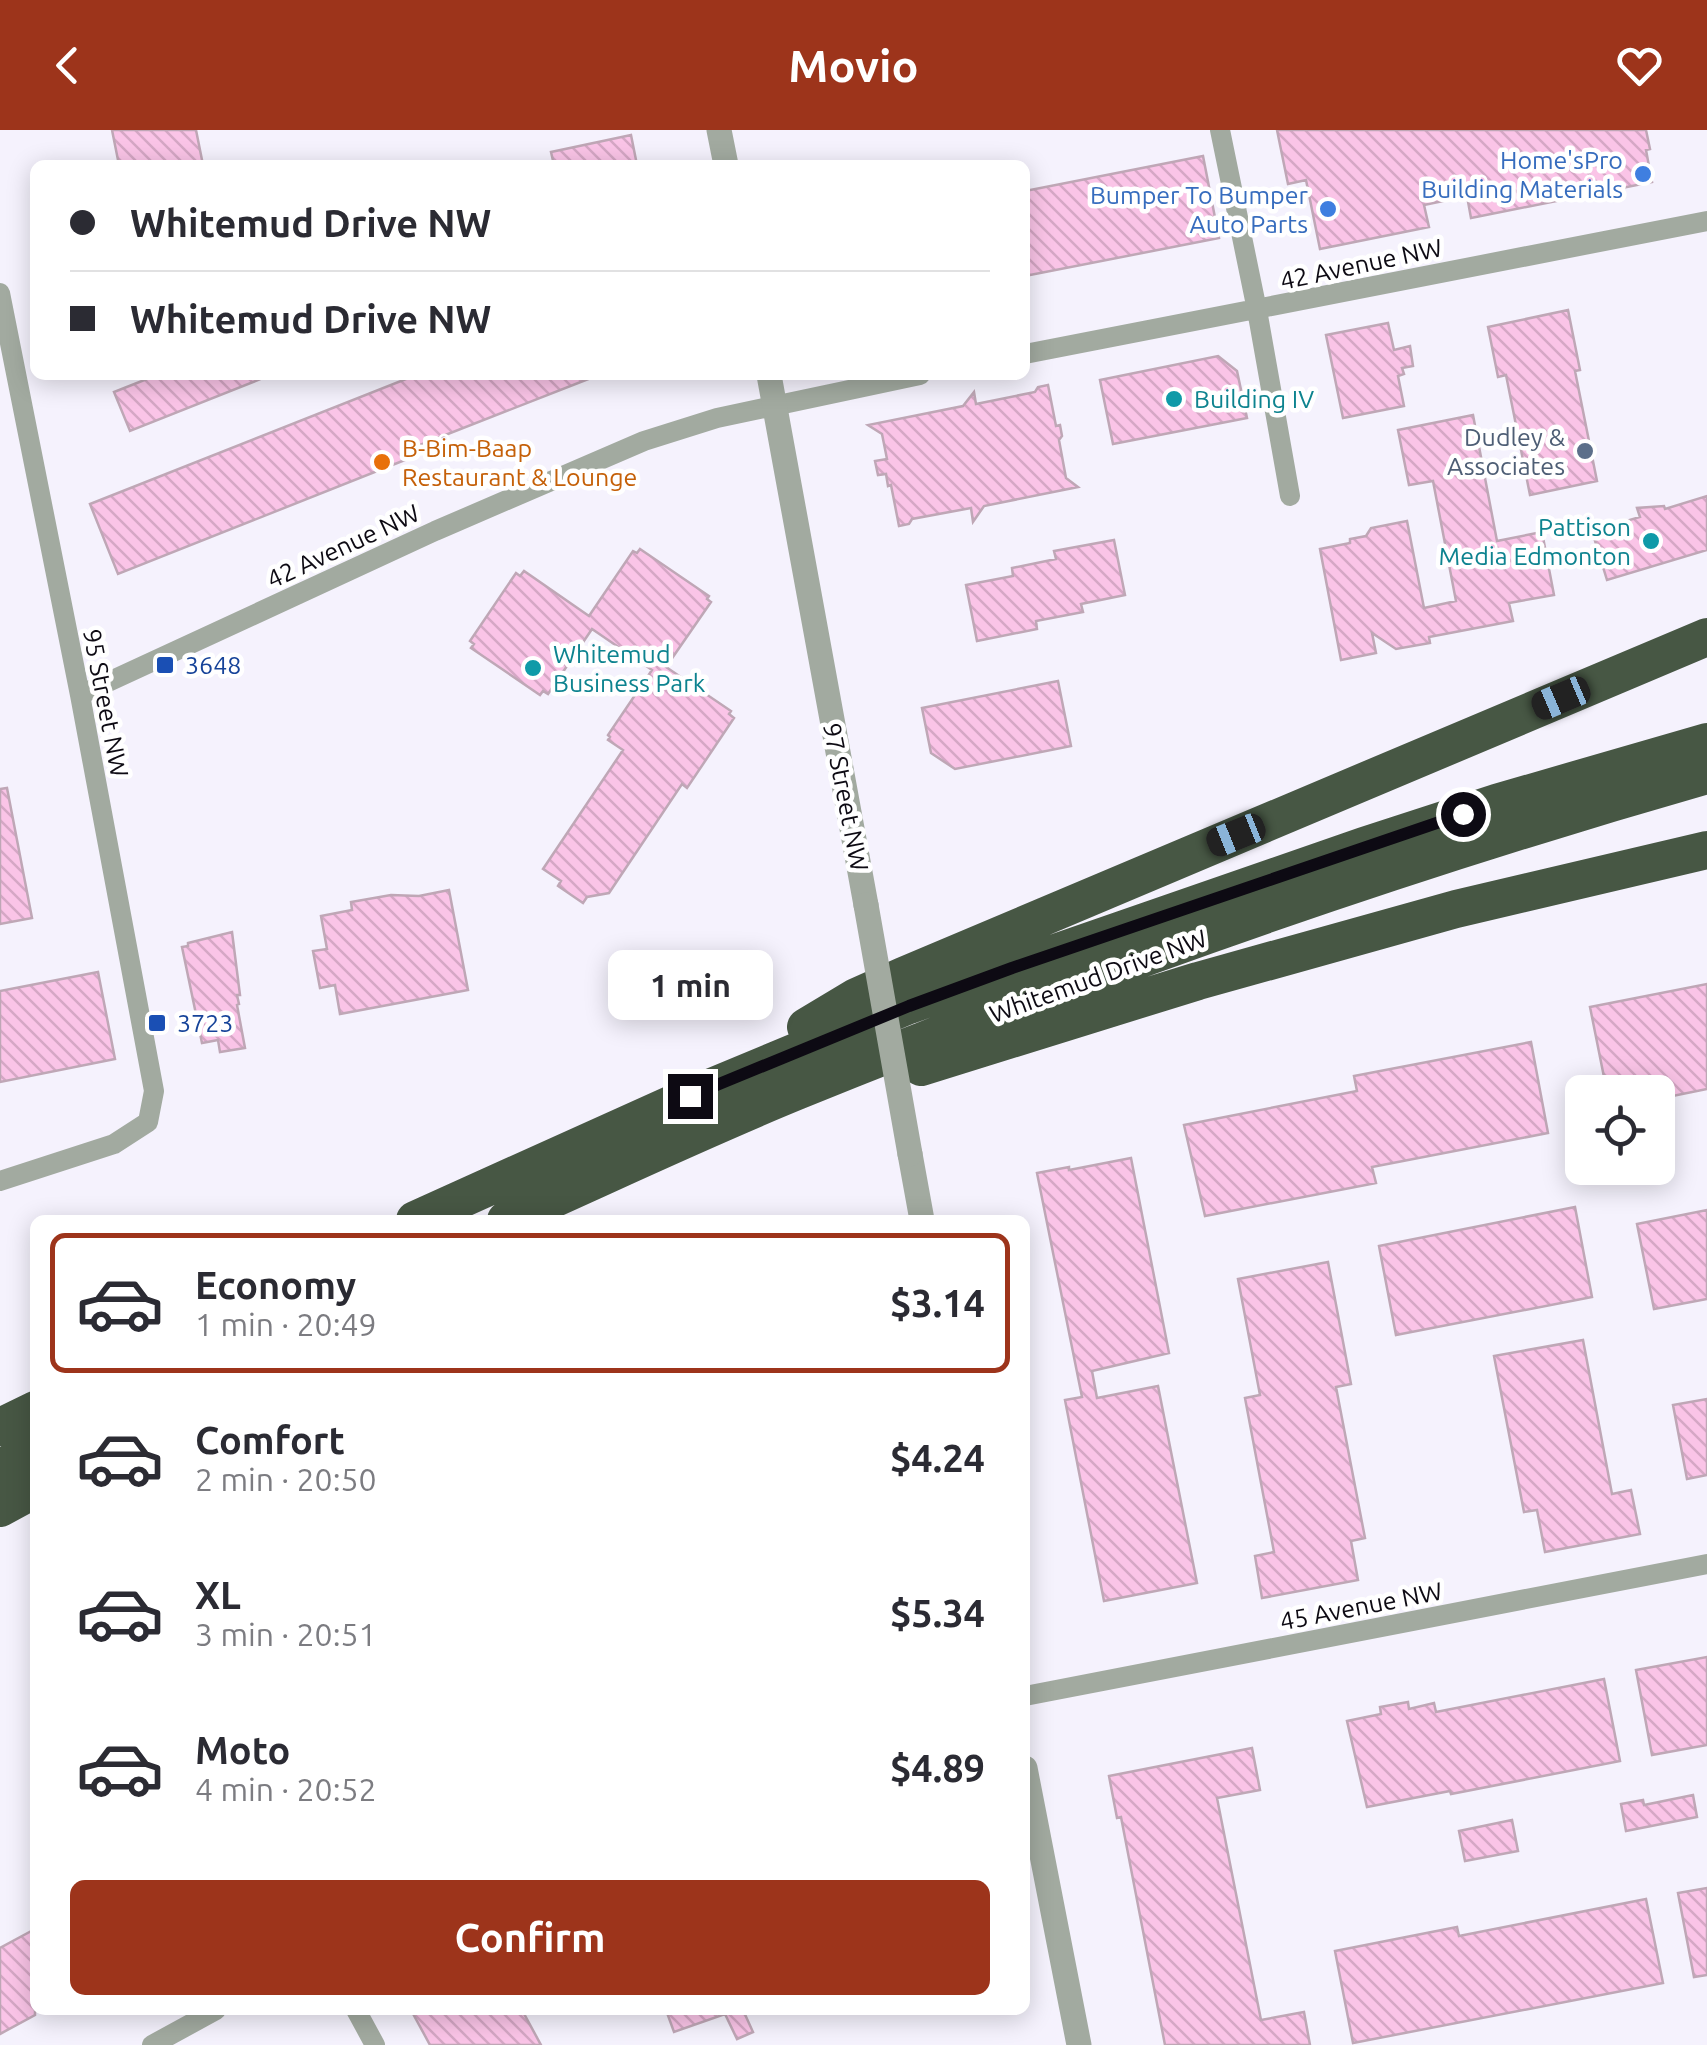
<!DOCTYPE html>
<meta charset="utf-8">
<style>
body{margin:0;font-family:Ubuntu,sans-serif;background:#f2f2f3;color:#2b2b33;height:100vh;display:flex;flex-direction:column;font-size:38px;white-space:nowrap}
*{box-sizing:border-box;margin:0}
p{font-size:32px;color:#7c7c81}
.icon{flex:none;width:55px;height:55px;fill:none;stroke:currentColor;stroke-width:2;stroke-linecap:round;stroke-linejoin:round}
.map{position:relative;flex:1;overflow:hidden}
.drawer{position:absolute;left:30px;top:1085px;width:1000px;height:800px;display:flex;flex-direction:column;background:#fff;border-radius:15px;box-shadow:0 5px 25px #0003}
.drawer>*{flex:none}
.hud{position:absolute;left:30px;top:30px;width:1000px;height:220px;border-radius:15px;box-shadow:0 5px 25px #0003;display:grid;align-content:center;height:220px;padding:0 40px;background:#fff}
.buttons{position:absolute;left:1565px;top:945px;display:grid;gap:20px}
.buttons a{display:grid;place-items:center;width:110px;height:110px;border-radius:15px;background:#fff;box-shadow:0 5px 25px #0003;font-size:50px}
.end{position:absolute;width:45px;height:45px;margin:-22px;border:12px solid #0d0a13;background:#fff;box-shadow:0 0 0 5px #fff}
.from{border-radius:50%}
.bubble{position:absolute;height:70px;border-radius:15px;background:#fff;box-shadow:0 5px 25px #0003;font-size:32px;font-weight:700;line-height:70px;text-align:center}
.car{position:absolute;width:30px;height:60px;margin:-30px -15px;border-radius:12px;box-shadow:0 0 8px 2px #0007;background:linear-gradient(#222 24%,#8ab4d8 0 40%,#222 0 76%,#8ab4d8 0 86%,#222 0)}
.hud b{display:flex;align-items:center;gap:35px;height:95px;font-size:38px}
.hud b+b{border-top:2px solid #e1e1e2}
.hud i{width:25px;height:25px;background:#2b2b33}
ul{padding:18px 0 0;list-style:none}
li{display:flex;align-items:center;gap:30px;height:140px;margin:0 20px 15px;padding:0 20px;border:5px solid transparent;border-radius:15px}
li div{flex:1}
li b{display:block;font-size:38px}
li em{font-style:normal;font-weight:700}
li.on{border-color:#9d341b}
li>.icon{width:90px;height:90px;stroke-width:1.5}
.primary-button{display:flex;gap:20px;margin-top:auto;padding:20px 40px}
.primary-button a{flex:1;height:115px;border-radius:15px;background:#9d341b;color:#fff;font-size:40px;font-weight:700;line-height:115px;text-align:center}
header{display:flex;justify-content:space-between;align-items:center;height:130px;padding:0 40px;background:#9d341b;color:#fff;font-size:45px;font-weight:700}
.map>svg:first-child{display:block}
.building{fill:url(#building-back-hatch);stroke:#bfa7b6;stroke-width:2.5}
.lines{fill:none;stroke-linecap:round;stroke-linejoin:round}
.minor{stroke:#a2aaa0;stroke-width:20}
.tertiary{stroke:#a2aaa0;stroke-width:25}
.motorway{stroke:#475744;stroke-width:38}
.tertiary-bridge{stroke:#a2aaa0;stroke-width:25}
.route{stroke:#0d0a13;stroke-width:12}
.shop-dot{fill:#3f7fe0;stroke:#fff;stroke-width:4}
.culture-dot{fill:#0f9aa8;stroke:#fff;stroke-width:4}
.service-dot{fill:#5c6f8a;stroke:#fff;stroke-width:4}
.food-dot{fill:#e8710a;stroke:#fff;stroke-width:4}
.transit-dot{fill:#1a4fb4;stroke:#fff;stroke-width:4}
.labels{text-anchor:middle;stroke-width:9;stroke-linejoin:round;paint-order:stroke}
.shop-label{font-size:25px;fill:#366cbe;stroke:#fff;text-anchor:end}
.street-label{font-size:25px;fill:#0d0a13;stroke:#fff}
.culture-label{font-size:25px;fill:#0d838f;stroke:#fff;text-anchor:start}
.service-label{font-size:25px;fill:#4e5e75;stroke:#fff;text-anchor:end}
.food-label{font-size:25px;fill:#c56008;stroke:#fff;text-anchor:start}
.transit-label{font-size:25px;fill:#164399;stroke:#fff;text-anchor:start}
</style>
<header><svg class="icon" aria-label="back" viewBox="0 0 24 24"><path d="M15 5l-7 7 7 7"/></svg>Movio<svg class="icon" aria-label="heart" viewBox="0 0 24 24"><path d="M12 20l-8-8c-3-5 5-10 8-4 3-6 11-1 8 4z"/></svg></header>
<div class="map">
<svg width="1707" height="1915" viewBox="0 0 1707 1915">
<defs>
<pattern id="building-back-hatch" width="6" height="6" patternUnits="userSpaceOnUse" patternTransform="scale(2.5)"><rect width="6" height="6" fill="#fac4e7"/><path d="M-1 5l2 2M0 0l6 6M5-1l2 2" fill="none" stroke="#d5a7c5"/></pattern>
</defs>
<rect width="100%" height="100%" fill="#f5f2fd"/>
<path class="building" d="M112 0H196L203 35H119Z
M1277 0H1646L1650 19 1646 20 1652 52 1471 88 1467 66 1424 75 1429 97 1320 119 1306 50 1288 54Z
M631 5 637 35H554L551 22Z
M1203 26 1219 108 1025 146V61Z
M1568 180 1580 240 1575 241 1597 351 1530 365 1506 245 1498 247 1488 197Z
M1388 193 1394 220 1410 216 1413 236 1402 238 1404 244 1398 246 1404 276 1343 288 1326 205Z
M1218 226 1237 241 1247 288 1113 314 1100 250Z
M157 245H268V246L130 301 114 262Z
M416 245 596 246 402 322 405 330 118 444 90 374Z
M1048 255 1056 296 1060 295 1062 306 1059 310 1066 348 1078 357 984 376 973 392 971 378 912 389 909 394 899 396 891 355 888 356 886 344 878 345 875 331 887 329 882 304 868 295 963 276 974 262 976 274 1035 262 1038 257Z
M1473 285 1497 411 1542 402 1554 465 1509 473 1513 491 1429 507 1430 513 1396 519 1372 503 1376 523 1341 530 1320 419 1350 413V409L1366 406 1371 398 1407 391 1424 478 1456 471 1433 351 1409 355 1398 300Z
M1707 366V420L1607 450 1592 401 1640 387 1637 378 1664 376 1665 379Z
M1114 410 1125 465 1081 474 1083 482 1036 491 1037 499 977 511 966 455 1013 446 1012 438 1056 429 1054 421Z
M640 419 709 466 707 469 711 472 666 537 731 581 729 584 734 588 687 658 682 654 609 763 587 767 583 773 558 756 561 751 543 739 623 620 608 610 610 607 608 605 652 540 592 499 548 564 543 561 540 565 471 518 474 514 470 511 516 443 520 446 524 441 589 486 633 421 637 423Z
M1058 551 1071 616 955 639 931 623 922 578Z
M7 658 32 788 0 794V659Z
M449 760 468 860 340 884 335 855 320 858 313 821 327 819 321 786 352 780 351 772 391 765 419 766Z
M232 802 240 865H237L239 874 237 875 245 918 220 922 218 910 202 913 182 817 188 816V813Z
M98 842 115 929 0 952V861Z
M1707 854V959L1658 969V962H1607L1590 877Z
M1531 912 1548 1003 1372 1037 1376 1053 1205 1086 1184 995 1357 961 1354 946Z
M1131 1028 1169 1223 1092 1241 1097 1268 1158 1256 1197 1453 1104 1471 1065 1270 1082 1267 1037 1043 1069 1037V1040Z
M1575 1077 1592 1167 1396 1205 1379 1116Z
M1707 1080V1169L1654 1179 1637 1094Z
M1328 1132 1351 1254 1336 1257 1365 1408 1351 1411 1358 1450 1262 1468 1255 1426 1274 1422 1245 1268 1260 1265 1238 1149Z
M1583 1210 1612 1364 1631 1360 1640 1404 1545 1422 1537 1380 1524 1382 1494 1226Z
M1707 1269V1345L1687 1349 1673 1275Z
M1707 1527V1615L1652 1625 1636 1540Z
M1604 1549 1620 1631 1451 1664 1450 1661 1367 1677 1347 1591 1381 1584 1380 1577 1408 1572 1409 1579 1434 1573 1436 1582Z
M1252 1618 1260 1660 1217 1668 1261 1890 1304 1882 1310 1915H1165L1121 1687 1117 1688 1109 1646Z
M1693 1665 1697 1687 1626 1701 1621 1674 1643 1670 1644 1675Z
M1512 1690 1518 1721 1465 1731 1459 1701Z
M1707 1758V1845L1694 1847 1678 1763Z
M1646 1769 1663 1853 1353 1913 1335 1821 1457 1797 1459 1806Z
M35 1799V1885L0 1904V1818Z
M411 1880H522L541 1915H430Z
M666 1880H743L753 1902 737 1909 725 1884 674 1902Z"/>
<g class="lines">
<path class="minor" d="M1220 0 1257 180 1290 366
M0 163 80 565 154 961 148 992 114 1014 0 1051
M1025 224 1707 91
M80 565 435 401 644 311 717 288 920 245
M1025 1566 1707 1434
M356 1880 375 1915
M152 1915 216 1880"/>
<path class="tertiary" d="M719 0 726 35
M769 245 866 775
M910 1024 922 1090
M1025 1638 1079 1915"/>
<path class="motorway" d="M806 897 856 867 903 846 1707 507
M921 937 1198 851 1456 779 1707 720
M415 1090 690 966 909 875 1012 838 1364 716 1496 673 1707 612
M506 1090C603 1047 699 1001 797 961 1095 840 1398 733 1707 645
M0 1297 35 1280
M0 1338 35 1320
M0 1378 35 1359"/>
<path class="tertiary-bridge" d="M866 775 910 1024"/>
</g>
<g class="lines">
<path class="route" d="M690 966 909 876 1012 838 1463 684"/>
</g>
<g class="shop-dot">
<circle cx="1643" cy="44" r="10"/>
<circle cx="1328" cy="79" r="10"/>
</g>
<g class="culture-dot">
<circle cx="1174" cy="269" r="10"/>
<circle cx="1651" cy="411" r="10"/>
<circle cx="533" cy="538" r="10"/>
</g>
<circle class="service-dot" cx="1585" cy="321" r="10"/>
<circle class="food-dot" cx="382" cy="332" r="10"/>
<g class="transit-dot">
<rect x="155" y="525" width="20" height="20" rx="5"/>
<rect x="147" y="883" width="20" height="20" rx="5"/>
</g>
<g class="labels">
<g class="shop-label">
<text x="1623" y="39">Home'sPro<tspan x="1623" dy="29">Building Materials</tspan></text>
<text x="1308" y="74">Bumper To Bumper<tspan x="1308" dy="29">Auto Parts</tspan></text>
</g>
<g class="street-label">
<text transform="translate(1361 134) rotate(-12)" y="9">42 Avenue NW</text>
<text transform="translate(343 416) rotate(-25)" y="9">42 Avenue NW</text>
<text transform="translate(106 573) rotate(79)" y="9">95 Street NW</text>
<text transform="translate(846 667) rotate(79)" y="9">97 Street NW</text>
<text transform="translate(1098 846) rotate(-20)" y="9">Whitemud Drive NW</text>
<text transform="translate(1361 1476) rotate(-11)" y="9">45 Avenue NW</text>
</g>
<g class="culture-label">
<text x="1194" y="278">Building IV</text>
<text x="1631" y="406" text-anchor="end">Pattison<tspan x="1631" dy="29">Media Edmonton</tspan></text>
<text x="553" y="533">Whitemud<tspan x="553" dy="29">Business Park</tspan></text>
</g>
<g class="service-label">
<text x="1565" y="316">Dudley &amp;<tspan x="1565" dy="29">Associates</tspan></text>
</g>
<g class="food-label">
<text x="402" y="327">B-Bim-Baap<tspan x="402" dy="29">Restaurant &amp; Lounge</tspan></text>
</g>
<g class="transit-label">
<text x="185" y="544">3648</text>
<text x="177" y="902">3723</text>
</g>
</g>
</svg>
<div class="buttons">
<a><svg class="icon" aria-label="locate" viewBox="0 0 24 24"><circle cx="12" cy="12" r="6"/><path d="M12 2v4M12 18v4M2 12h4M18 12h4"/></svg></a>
</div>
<i class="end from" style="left:1463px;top:684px"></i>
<i class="end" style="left:690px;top:966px"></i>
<div class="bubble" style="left:608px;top:820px;width:165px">1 min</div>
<i class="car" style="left:1561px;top:568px;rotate:247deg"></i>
<i class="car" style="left:1236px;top:705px;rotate:248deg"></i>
<div class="hud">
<b><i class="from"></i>Whitemud Drive NW</b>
<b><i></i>Whitemud Drive NW</b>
</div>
<section class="drawer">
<ul>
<li class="on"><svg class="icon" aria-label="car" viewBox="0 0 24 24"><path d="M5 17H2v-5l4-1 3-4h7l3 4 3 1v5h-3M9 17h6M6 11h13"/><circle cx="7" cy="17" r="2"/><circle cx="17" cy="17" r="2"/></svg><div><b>Economy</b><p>1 min · 20:49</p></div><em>$3.14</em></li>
<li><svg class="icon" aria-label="car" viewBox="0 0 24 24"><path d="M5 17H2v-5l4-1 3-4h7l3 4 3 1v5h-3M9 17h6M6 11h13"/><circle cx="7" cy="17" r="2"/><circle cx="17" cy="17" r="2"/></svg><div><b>Comfort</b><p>2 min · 20:50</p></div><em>$4.24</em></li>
<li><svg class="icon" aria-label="car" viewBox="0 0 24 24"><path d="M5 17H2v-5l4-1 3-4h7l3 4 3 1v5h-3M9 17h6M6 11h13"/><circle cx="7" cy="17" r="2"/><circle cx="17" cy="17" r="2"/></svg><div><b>XL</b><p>3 min · 20:51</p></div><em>$5.34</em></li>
<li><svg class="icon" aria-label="car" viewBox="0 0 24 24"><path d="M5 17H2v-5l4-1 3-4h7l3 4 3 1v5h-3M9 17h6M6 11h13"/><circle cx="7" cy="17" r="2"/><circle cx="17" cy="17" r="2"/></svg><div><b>Moto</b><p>4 min · 20:52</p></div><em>$4.89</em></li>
</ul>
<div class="primary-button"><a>Confirm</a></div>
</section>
</div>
